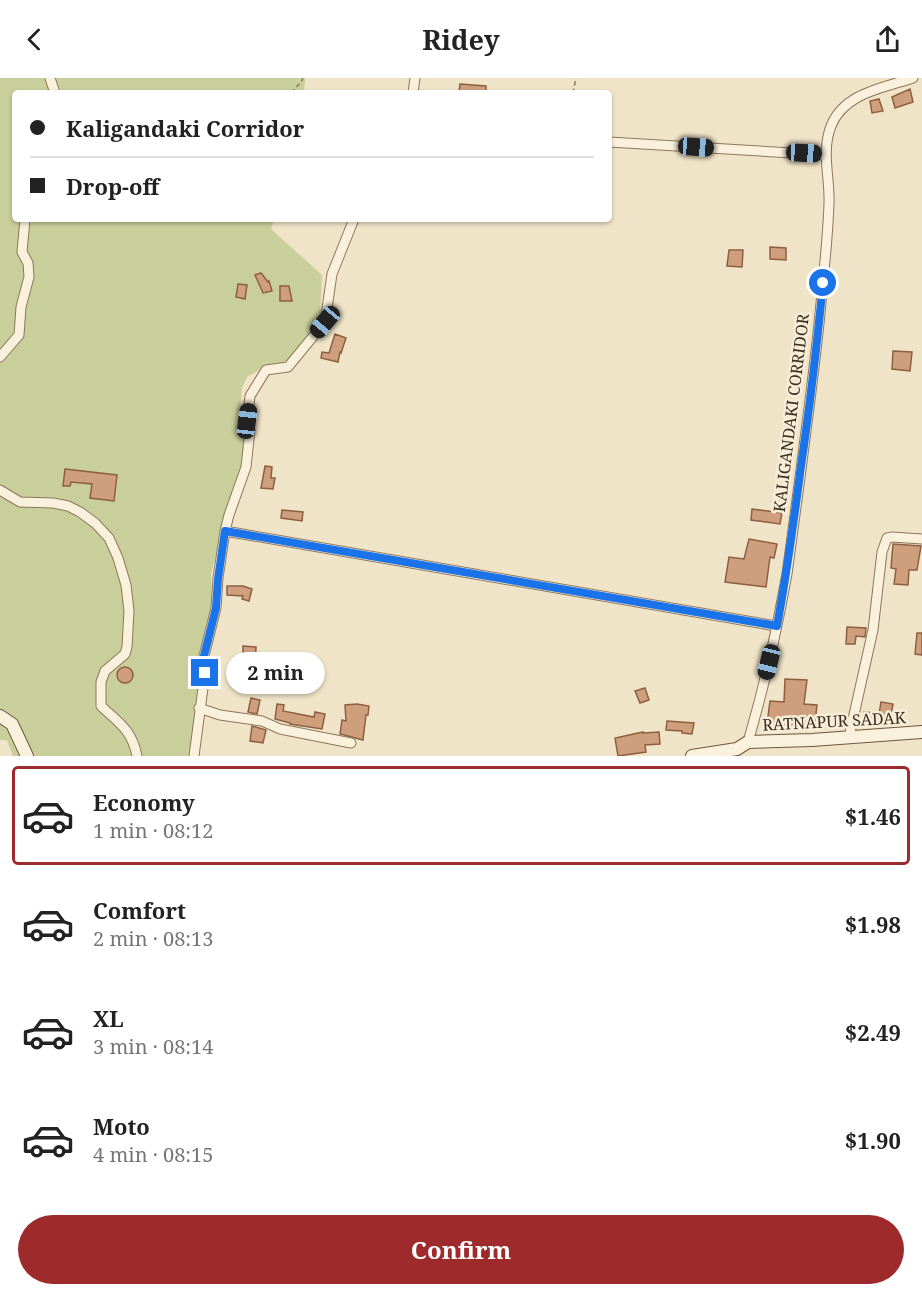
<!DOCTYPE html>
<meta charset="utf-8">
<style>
body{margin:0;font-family:"Noto Serif",serif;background:#f2f2f2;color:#222;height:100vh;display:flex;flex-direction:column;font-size:22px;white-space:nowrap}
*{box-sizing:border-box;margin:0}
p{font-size:20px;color:#767676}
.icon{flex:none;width:33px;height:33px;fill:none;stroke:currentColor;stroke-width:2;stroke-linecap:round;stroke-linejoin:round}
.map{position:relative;height:678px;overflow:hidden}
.details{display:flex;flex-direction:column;background:#fff;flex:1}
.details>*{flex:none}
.hud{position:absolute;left:12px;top:12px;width:600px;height:132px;border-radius:6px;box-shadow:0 2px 4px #0004;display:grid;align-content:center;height:132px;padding:0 18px;background:#fff}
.end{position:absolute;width:27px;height:27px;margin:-14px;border:8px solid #1a73e8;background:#fff;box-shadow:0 0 0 3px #fff}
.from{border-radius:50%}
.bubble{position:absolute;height:42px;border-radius:21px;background:#fff;box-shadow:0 2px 4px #0004;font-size:20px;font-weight:700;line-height:42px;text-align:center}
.car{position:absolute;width:18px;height:36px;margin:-18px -9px;border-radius:8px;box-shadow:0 0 4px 2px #0007;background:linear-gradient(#222 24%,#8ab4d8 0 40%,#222 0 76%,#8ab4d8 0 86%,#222 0)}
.hud b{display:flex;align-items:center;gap:21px;height:57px;font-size:22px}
.hud b+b{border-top:2px solid #e0e0e0}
.hud i{width:15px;height:15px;background:#222}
ul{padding:10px 0 0;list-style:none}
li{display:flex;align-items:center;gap:18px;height:99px;margin:0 12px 9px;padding:0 6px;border:3px solid transparent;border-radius:6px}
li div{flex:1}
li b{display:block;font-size:22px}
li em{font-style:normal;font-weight:700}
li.selected{border-color:#9e2a2b}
li>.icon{width:54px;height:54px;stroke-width:1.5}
.cta{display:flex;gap:12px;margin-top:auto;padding:12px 18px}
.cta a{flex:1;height:69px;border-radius:36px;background:#9e2a2b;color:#fff;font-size:24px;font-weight:700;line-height:69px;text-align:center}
header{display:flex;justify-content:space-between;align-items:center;height:78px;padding:0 18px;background:#fff;font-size:27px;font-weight:700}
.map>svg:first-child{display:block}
.green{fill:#c9cf9b}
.building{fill:#cf9f7d;stroke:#8d5f41;stroke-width:1.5}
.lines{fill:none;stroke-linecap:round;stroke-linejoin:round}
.street-casing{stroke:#8d765c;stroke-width:11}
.secondary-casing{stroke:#6f573f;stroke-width:14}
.path{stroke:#8d765c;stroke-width:1.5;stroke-dasharray:4.5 3;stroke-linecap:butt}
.street{stroke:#faf1dc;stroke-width:9}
.secondary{stroke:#faf1dc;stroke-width:12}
.route{stroke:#1a73e8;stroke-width:8}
.labels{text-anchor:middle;stroke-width:5;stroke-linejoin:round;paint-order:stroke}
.street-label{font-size:16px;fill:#3d2e20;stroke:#f7eed8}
</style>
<header><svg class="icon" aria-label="back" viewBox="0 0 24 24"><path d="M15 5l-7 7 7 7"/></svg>Ridey<svg class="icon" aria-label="share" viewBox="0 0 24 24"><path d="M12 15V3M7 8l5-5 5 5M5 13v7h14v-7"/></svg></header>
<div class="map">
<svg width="922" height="678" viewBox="0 0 922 678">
<rect width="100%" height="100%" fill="#f0e4c8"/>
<path class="green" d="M0 0H305L304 15H15V141H274L271 151 322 197 320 237 289 285 261 291 247 299 242 310 240 332 246 358 242 389 227 433 211 496 212 531 200 592 191 678H13L7 662H0Z"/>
<path class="building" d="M460 6 486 8V15L459 14Z
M910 11 913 24 895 30 892 19Z
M879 21 883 33 872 35 870 23Z
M770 169 786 170V182L770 181Z
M729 172H743L742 189 727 188Z
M261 195 268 204 269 203 272 213 263 215 255 197Z
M238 206 247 207 245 221 236 219Z
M280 208H289L292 223H280Z
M335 256 346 260 341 275 340 274 338 284 321 280 322 274 329 275Z
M893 273 912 274 910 293 892 291Z
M265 388 272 389 271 400H275L273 411 261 410Z
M65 391 117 397 114 423 90 420 92 406 71 404 70 408H63Z
M752 431 782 435 780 446 751 442Z
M282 432 303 434 302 443 281 440Z
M749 461 777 466 774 480 770 479 766 509 725 504 729 479 744 481Z
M893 466 921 468 917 492H909L908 507 894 506 896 491 891 490Z
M227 508H243L252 511 249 523 242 521 243 518 227 517Z
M847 549 866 550 865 559 856 558 855 566H846Z
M917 555H922V577L915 576Z
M243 568 256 569 255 590H243Z
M117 597a8 8 0 1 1 16 0a8 8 0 1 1-16 0Z
M785 601 807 602 804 626 817 627 815 645 795 643 791 648 767 646 770 623 784 624Z
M645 610 649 622 640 625 635 613Z
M251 620 260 622 257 636 248 634Z
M881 624 893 626 890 643 878 642Z
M277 626 284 627 283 633 314 639 315 634 325 636 322 651 290 646V645L275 641Z
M357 626 369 628 368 637H366L363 662 340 656 342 642 346 643 345 627Z
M864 634 876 635 874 646 863 644Z
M667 643 694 645 692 656 682 655V653L666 652Z
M252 648 266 652 263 665 250 663Z
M643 654V655L659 654 660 666 645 667 646 674 618 678 615 660Z"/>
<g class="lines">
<g class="street-casing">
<path id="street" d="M50 0 55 15
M413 15 415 0
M609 64 825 77
M0 279 19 257 21 229 29 199 28 185 22 174 25 141
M0 412 20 424 53 425 68 428 80 434 95 445 109 460 118 480 126 507 129 533 127 569 125 576 105 593 101 604V628C119 645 132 652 137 678
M225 453 776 548
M199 630 220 637 262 643 280 651 351 665
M849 659 873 552 882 474 887 460 892 459 922 461
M748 664C764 609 777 552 787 496 792 461 796 427 801 392 808 336 816 281 821 225 824 192 828 158 829 125 830 99 821 74 831 48 844 15 883 10 913 0
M194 678 205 595 204 578 216 530 218 500 225 453 229 437 246 389 250 352 247 343 250 318 266 292 288 289 325 244 332 196 354 141"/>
</g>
<g class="secondary-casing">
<path id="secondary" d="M0 638 12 646 27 678
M692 678 737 671 748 664 812 662 922 654"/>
</g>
<path class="path" d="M292 15C295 9 301 6 303 0
M573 15 576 0"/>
<use href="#street" class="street"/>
<use href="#secondary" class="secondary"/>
</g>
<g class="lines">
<path class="route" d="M205 595 204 578 216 530 218 501 225 453 777 548C787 495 794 442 801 388 810 327 817 266 823 205"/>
</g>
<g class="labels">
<g class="street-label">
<text transform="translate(791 335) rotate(-83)" y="6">KALIGANDAKI CORRIDOR</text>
<text transform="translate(834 643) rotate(-3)" y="6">RATNAPUR SADAK</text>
</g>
</g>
</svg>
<i class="end from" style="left:823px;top:205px"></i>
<i class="end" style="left:205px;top:595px"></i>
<div class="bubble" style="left:226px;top:574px;width:99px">2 min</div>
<i class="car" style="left:696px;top:69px;rotate:94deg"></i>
<i class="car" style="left:804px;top:75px;rotate:93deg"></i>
<i class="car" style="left:325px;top:244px;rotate:220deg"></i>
<i class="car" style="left:247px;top:343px;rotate:7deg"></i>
<i class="car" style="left:769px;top:584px;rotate:194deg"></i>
<div class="hud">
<b><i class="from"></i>Kaligandaki Corridor</b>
<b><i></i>Drop-off</b>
</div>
</div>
<section class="details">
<ul>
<li class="selected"><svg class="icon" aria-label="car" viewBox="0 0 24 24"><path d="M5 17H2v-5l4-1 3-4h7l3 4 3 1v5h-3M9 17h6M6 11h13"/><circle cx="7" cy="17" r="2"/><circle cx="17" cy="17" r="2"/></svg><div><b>Economy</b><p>1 min · 08:12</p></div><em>$1.46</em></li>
<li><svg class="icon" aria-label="car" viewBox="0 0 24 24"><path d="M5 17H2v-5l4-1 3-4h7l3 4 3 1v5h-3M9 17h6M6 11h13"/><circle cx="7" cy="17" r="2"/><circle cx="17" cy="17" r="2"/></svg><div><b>Comfort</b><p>2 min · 08:13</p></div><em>$1.98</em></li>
<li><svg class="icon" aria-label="car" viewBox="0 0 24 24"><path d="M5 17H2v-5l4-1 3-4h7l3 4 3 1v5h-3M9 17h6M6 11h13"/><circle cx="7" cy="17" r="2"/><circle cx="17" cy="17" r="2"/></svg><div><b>XL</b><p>3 min · 08:14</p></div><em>$2.49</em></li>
<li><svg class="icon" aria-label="car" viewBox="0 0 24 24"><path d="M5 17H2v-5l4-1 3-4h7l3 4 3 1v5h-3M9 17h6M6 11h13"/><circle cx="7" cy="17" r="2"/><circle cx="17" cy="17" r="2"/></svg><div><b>Moto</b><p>4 min · 08:15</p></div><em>$1.90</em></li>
</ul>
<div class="cta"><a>Confirm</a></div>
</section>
